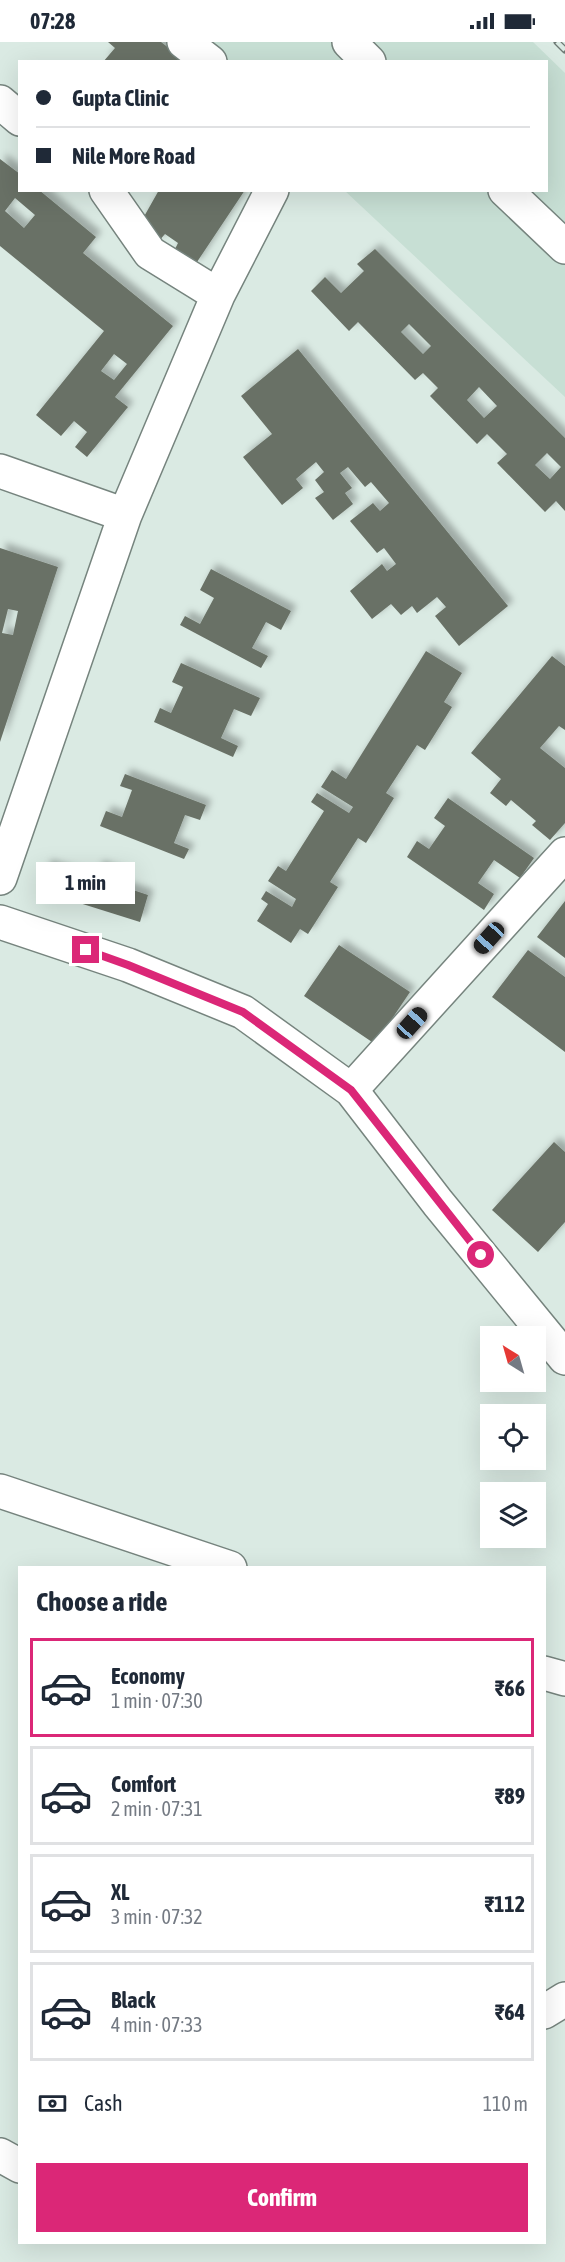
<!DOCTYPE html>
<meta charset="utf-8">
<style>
body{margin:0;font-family:"Asap Condensed",sans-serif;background:#f2f2f3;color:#1f2937;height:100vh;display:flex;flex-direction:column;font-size:22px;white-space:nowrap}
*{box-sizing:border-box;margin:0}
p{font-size:20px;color:#747a83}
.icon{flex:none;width:33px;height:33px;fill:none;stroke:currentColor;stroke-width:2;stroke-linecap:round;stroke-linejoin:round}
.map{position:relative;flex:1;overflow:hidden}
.sheet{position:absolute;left:18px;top:1524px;width:528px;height:678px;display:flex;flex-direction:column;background:#fff;border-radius:0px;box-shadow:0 6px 24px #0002}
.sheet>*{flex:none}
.guide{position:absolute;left:18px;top:18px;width:530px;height:132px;border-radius:0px;box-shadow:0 6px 24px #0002;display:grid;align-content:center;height:132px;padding:0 18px;background:#fff}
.needle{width:39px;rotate:323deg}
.controls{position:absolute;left:480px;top:1284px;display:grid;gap:12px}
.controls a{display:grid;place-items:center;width:66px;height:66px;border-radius:0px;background:#fff;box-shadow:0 6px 24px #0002;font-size:30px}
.end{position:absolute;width:27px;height:27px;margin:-14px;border:8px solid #db2777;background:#fff;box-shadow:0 0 0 3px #fff}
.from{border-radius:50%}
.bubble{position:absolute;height:42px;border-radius:0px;background:#fff;box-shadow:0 6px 24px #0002;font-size:20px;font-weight:700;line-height:42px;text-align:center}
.car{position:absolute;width:18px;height:36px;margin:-18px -9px;border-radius:8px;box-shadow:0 0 4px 2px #0007;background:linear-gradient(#222 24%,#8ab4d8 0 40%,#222 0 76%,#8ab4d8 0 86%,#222 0)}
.guide b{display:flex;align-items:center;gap:21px;height:57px;font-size:22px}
.guide b+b{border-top:2px solid #e0e1e3}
.guide i{width:15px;height:15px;background:#1f2937}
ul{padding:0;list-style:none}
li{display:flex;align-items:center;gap:18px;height:99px;margin:0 12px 9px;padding:0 6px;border:3px solid #e0e1e3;border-radius:0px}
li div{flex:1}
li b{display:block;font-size:22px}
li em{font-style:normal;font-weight:700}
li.active{border-color:#db2777}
li>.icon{width:54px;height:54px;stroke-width:1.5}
h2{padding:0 18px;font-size:27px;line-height:72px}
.pay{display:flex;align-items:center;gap:15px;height:66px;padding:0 18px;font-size:22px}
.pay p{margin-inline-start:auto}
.cta{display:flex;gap:12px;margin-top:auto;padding:12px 18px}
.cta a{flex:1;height:69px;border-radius:0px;background:#db2777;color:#fff;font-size:24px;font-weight:700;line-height:69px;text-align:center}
.status{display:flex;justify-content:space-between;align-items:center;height:42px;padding:0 30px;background:#fff;direction:ltr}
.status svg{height:16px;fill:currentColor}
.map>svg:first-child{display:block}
.built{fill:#c7dfd4}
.building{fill:#697166;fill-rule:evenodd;filter:url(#shadow)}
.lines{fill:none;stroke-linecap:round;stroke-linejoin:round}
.minor-casing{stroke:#76847e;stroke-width:36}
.minor{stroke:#fff;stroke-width:33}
.rail-casing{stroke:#6d7873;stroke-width:7}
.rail{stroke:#daeae3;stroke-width:4.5;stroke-dasharray:14;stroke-linecap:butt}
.route{stroke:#db2777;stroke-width:8}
</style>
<div class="status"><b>07:28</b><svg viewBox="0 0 49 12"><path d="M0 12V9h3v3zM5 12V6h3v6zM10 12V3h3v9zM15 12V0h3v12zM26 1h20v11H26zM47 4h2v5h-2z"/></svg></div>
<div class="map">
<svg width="565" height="2220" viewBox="0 0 565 2220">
<defs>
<filter id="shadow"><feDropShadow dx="5.5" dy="-5.5" stdDeviation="3" flood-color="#0004"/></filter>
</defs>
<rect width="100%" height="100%" fill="#daeae3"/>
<path class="built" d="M186 0H533L565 31V355L345 149 546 148V20L207 19Z"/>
<path class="building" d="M108 0H161L187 20H103L115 6Z
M0 117 20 132V148H39L96 195 83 211 173 284 115 355 128 365 87 415 75 405 87 390 74 379 61 394 36 373 104 289 0 204ZM15 156 35 173 24 186 5 169ZM114 312 127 322 114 338 101 329Z
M159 148H245L195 223 172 213 178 201 165 192 158 200 137 187Z
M375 207 565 396V469L556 459 545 470 497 421 507 412 487 392 477 402 430 354 438 346 423 331 415 338 358 280 349 289 311 249 325 235 341 251 364 229 357 222ZM409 282 431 304 423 312 401 290ZM479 345 497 364 484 376 467 358ZM547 411 561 425 550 437 535 423Z
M298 307 508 564 459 604 435 574 446 565 437 555 417 571 412 564 401 573 391 562 372 577 350 549 382 522 387 529 396 522 384 506 377 511 350 479 373 461 380 469 389 461 371 440 365 445 348 425 340 431 352 446 345 451 353 462 333 478 315 456 324 450 315 438 324 430 316 420 296 437 303 446 282 463 243 415 272 392 241 354Z
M0 506 58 525 0 700ZM8 567 18 569 13 593 2 591Z
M211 527 291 569 281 588 266 580 252 606 268 614 261 626 180 583 185 574 200 582 214 556 200 548Z
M426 609 462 631 444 660 452 665 425 708 417 703 386 751 394 756 366 801 358 796 330 840 338 845 308 892 300 887 291 901 257 879 268 862 261 857 266 849 292 865 296 857 268 839 278 824 286 829 324 769 311 760 317 751 349 771 353 765 321 745 332 728 346 737Z
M552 614 565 624V688L559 684 540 706 565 726V781L550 798 532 783 536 779 511 758 506 764 490 751 501 737 471 711Z
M181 621 260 656 251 674 234 667 221 696 238 704 233 715 154 680 160 666 171 671 183 645 172 640Z
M125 732 206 763 200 778 185 773 174 801 189 807 184 817 100 784 106 769 122 775 132 748 120 744Z
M448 756 534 816 520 836 494 818 478 841 494 852 484 868 407 815 417 799 429 807 445 784 434 776Z
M46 823 93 837 98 824 122 832 118 843 148 853 140 880 38 848Z
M565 859V916L537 895Z
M339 903 410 950 375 1002 304 954Z
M528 908 565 935V1010L492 955Z
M554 1100 565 1110V1180L538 1210 492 1168Z"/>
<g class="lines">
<g class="minor-casing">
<path id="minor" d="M184 0 210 20
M349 0 369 20
M0 60 20 77
M106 148 150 211 218 253
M505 148 565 205
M0 429 125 473 218 253 272 148
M0 836 125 473
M0 880 128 923 243 970 351 1048 438 1161 565 1316
M351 1048 565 812
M0 1449 230 1526
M544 1631 565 1637
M544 1970 565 1957
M0 2113 20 2124"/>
</g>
<use href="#minor" class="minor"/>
<g class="rail-casing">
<path id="rail" d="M557 0 565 8"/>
</g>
<use href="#rail" class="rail"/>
</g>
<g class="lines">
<path class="route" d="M86 908 128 923 243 970 351 1048 481 1213"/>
</g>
</svg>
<div class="controls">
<a><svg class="needle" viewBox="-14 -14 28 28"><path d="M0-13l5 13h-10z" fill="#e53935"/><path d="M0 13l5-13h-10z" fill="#747a83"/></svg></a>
<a><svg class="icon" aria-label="locate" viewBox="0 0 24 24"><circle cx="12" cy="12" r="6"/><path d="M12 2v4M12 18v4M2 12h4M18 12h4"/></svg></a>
<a><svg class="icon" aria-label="layers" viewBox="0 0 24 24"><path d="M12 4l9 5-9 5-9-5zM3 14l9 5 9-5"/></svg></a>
</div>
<i class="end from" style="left:481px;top:1213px"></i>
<i class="end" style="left:86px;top:908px"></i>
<div class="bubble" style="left:36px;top:820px;width:99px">1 min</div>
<i class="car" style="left:489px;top:896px;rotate:222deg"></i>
<i class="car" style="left:412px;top:981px;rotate:42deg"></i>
<div class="guide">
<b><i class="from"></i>Gupta Clinic</b>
<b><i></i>Nile More Road</b>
</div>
<section class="sheet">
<h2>Choose a ride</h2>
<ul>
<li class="active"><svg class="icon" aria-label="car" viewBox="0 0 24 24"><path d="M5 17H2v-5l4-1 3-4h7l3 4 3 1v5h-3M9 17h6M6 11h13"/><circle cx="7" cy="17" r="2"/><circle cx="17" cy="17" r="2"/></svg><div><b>Economy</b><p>1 min · 07:30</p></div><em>₹66</em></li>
<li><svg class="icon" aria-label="car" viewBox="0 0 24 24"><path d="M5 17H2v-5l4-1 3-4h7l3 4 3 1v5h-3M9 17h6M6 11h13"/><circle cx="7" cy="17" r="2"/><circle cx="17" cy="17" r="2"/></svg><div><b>Comfort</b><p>2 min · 07:31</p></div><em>₹89</em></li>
<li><svg class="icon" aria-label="car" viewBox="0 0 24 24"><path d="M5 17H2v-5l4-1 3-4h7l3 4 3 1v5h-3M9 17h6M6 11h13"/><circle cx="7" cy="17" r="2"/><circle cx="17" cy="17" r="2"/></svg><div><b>XL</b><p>3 min · 07:32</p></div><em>₹112</em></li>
<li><svg class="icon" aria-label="car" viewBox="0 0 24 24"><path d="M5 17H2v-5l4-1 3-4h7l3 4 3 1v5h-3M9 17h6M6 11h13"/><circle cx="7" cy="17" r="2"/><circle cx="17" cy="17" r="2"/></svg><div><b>Black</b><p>4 min · 07:33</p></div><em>₹64</em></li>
</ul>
<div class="pay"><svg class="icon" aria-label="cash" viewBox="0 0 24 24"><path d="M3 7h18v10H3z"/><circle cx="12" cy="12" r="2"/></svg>Cash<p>110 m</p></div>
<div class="cta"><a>Confirm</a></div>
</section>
</div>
